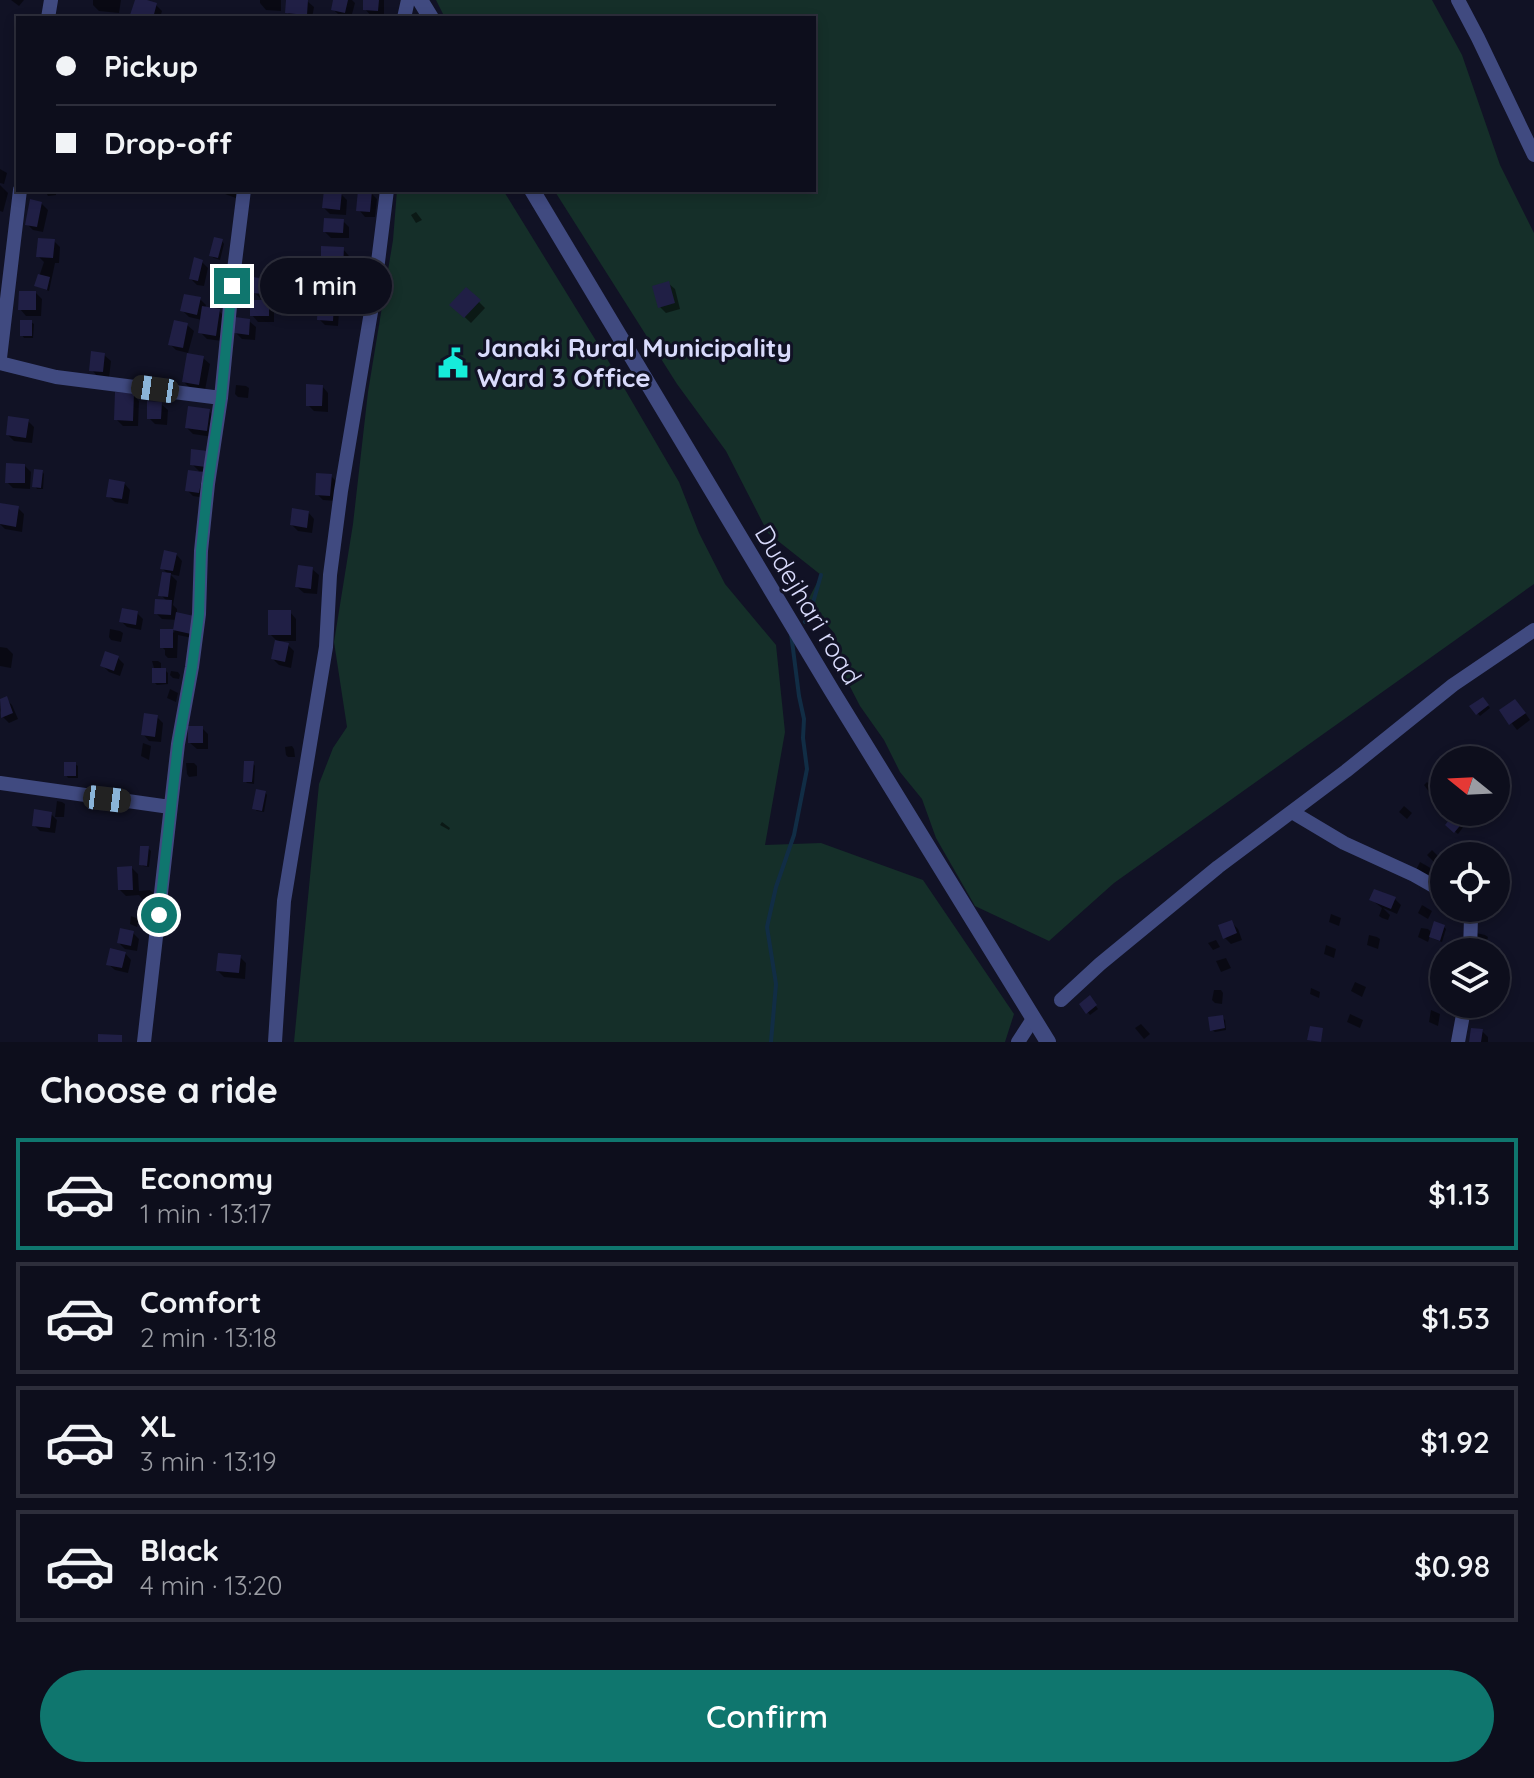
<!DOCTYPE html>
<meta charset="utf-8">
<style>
body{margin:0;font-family:Quicksand,sans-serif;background:#1b1c29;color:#f1f3f6;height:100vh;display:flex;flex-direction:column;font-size:30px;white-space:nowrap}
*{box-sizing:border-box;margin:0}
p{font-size:26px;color:#9a9ca3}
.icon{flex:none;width:44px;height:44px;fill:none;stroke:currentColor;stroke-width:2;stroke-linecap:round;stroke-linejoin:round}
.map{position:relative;height:1042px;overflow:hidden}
.details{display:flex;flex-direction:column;background:#0d0e1c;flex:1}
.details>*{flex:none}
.hud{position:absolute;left:16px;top:16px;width:800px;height:176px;border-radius:0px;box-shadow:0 4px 12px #0003,0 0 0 2px #2d2e3b;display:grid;align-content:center;height:176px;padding:0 40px;background:#0d0e1c}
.needle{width:52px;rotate:288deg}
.fabs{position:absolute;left:1430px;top:746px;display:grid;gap:16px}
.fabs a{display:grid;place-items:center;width:80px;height:80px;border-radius:50%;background:#0d0e1c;box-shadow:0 4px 12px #0003,0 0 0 2px #2d2e3b;font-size:40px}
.end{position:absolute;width:36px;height:36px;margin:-18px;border:10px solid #0f766e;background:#fff;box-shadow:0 0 0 4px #fff}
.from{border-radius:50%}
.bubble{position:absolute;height:56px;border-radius:28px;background:#0d0e1c;box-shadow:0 4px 12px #0003,0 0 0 2px #2d2e3b;font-size:26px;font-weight:600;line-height:56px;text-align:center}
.car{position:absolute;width:24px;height:48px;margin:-24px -12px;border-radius:10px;box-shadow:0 0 6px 2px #0007;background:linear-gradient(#222 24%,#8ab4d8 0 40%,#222 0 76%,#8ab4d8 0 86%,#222 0)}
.hud b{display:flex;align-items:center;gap:28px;height:76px;font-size:30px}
.hud b+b{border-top:2px solid #2d2e3b}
.hud i{width:20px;height:20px;background:#f1f3f6}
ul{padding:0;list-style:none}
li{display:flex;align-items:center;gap:24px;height:112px;margin:0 16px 12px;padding:0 24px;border:4px solid #2d2e3b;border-radius:0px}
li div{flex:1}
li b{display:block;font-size:30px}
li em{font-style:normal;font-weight:600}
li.current{border-color:#0f766e}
li>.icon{width:72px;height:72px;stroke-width:1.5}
h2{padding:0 40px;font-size:36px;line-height:96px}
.cta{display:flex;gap:16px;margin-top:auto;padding:16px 40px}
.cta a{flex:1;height:92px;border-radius:48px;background:#0f766e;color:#fff;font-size:32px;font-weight:600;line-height:92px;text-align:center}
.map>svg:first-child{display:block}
.green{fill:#152f29}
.shadow{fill:#0007}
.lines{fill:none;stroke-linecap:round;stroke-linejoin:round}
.stream{stroke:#112d45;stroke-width:4}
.building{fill:#201f45}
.minor{stroke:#404a80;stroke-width:14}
.tertiary{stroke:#404a80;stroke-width:16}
.route{stroke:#0f766e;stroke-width:10}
.labels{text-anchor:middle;stroke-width:6;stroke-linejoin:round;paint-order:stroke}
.poi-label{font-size:26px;font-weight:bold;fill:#d9dbfc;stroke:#111225;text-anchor:start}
.street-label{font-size:26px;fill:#d9dbfc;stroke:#111225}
</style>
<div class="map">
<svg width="1534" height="1042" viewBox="0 0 1534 1042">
<rect width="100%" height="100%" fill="#111225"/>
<path class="green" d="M436 0H1432L1462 55 1500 165 1534 233V584L1114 883 1049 941 975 906 936 838 922 799 900 772 884 740 860 706 845 677 835 634 807 602 821 575 768 533 726 451 677 384 554 190H814V18H445Z
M397 190H503L606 357 679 482 699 533 725 584 776 645 785 732 765 845 821 843 923 880 1014 1014 1005 1042H294L319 784 333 748 347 727 334 642 353 524 368 392 393 240Z"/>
<path class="shadow" d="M11 0H24L19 6Z
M93 0H121L119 13 99 11 93 5Z
M137 0 156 5 162 11 160 18H132Z
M260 0H281V11L266 10 260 3Z
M288 0 307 1 314 7 312 18H293L287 12Z
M335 0H352L355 3 351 18 339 15 333 9Z
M365 0H384V16H371L365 9Z
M0 169 7 173 4 184 0 183Z
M0 185 8 193 3 212 0 211Z
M45 190H56V195L48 196Z
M220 190H239L236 198 225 194Z
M336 190H354V192L338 191 347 200 346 215 330 214 324 208 339 193Z
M365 190H380H368L377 199 375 217H365L359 210 368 192Z
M41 203 48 210 43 232 33 230 27 224Z
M416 212 422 220 416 223 411 215Z
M343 221 349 227V238H331L325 232Z
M54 241 60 247 59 263H55L49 291 36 286 44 262 38 256Z
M222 241 224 244 220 260 214 258 211 256Z
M343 249 349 256V275L329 274 323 268Z
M202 262 208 268 204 286 197 285 191 279Z
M221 276 228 279 226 287 219 284Z
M266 281 272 287 271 299H264L274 308V322H258L252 315 264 302 254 292Z
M335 283 341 289 340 305 332 304 339 312 338 326 325 325 319 319 329 305 321 298Z
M668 283 675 289 680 309 666 313 660 307Z
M466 289 485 308 471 323 452 305Z
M36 293 42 299 41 316H26L20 309Z
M200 299 206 305 205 309 219 311 225 317 222 341 207 339 200 332 202 320 189 317 183 311Z
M249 321 256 327 255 340 242 339 236 333Z
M31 322 34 324 33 338H24L22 335Z
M187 325 194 331 188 353 176 350 170 344Z
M104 355 111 361 109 378 98 377 92 370Z
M203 358 210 364 205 390 190 388 184 382Z
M236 385 246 386 249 388 248 398 238 397 235 394Z
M322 386 328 393V412L314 411 308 405Z
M133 394 139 401 138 426H123L116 419Z
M161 404 168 410 167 425 155 424 149 418Z
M209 411 215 418 213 437 193 434 187 428Z
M28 421 34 427 32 443 14 441 8 435Z
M193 452 212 472 198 471 208 480 205 498 193 496 187 490 202 474 192 464Z
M25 466 31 472 30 489 13 488 7 482Z
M42 471 44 474 43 489H37L35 486Z
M331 476 337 482 336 501 323 500 317 494Z
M124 483 130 490 128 504 115 502 108 496Z
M18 508 24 514 22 532 5 529 0 524V515Z
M308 512 314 519 312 533 298 531 292 525Z
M176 554 182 561 179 576 170 574 177 581 173 605 177 609V614L197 639 178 635 177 658H168L165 655V650L162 647 172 631 174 633 177 620 162 619 156 613 168 602 161 595 169 575 162 568Z
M312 569 319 575 317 594 304 593 297 587Z
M290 612 296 619V641H278L288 645 294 651 291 668 279 665 273 659 277 641 270 634Z
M137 613 143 619 141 630 127 627 121 621Z
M110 629 120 631 123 633 121 642 111 640 109 637Z
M0 647 7 648 13 654 11 668 0 666Z
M118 658 124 664 120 676 109 672 102 665Z
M152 661H158L161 663V670H165L170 675 171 671 178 672 180 675 179 679 173 678 168 673V684L157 685 154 682V668Z
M170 689 178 693 176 702 167 698Z
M6 699 12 705 18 719 9 723 3 717 0 710V701Z
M1483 699 1490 708 1480 716 1472 707Z
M1521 707 1530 720 1517 730 1502 711Z
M157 717 163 723 161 742 149 741 143 734Z
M202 728 208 734V749H197L190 743Z
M143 743 151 746 149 760 141 756Z
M292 746 294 749 295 757H288L286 755 285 747Z
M186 763H194L197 766V776L189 777 187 774Z
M253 763 255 766 254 784 247 783 245 781Z
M75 764 78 766V778H68L66 775Z
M1427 782 1434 789 1430 793 1424 785Z
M265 792 267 795 264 812 257 811 254 808Z
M57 801 62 802 65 804 64 817H55Z
M1404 806 1412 813 1407 819 1399 812Z
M51 814 57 820 55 833 40 831 34 825Z
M1454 817 1464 826 1458 834 1447 825Z
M442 822 450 828 449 830 440 825Z
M148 848 151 851 149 867 143 866 141 864Z
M1432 850 1442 860 1437 865 1427 855Z
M1420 862 1434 870 1430 878 1416 870Z
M132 868 138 874 139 891 150 890 153 893V898L142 899 139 895 126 896 120 890Z
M1395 899 1401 905 1397 914 1383 908 1390 915 1388 920 1382 918 1379 916 1382 908 1372 900Z
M1422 905 1432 911 1428 919 1418 913Z
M1331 914 1341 918 1339 926 1329 922Z
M131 916 139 919 137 927 130 924Z
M1231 922 1238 929 1242 940 1231 944 1225 938Z
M1444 927 1446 929 1442 942 1434 939 1430 936 1428 942 1418 937 1421 928 1428 929 1432 933Z
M133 933 139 939 137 951 125 949 119 943Z
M1476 933 1485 935 1488 937 1486 944 1477 942 1475 940Z
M1369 935 1377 937 1380 939 1378 949 1367 945Z
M1216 940 1220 947 1213 950 1208 943Z
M1326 945 1336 949 1334 958 1324 954Z
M125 953 131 960 128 973 115 970 108 964Z
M240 957 246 963 245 979 224 977 218 971Z
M1226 958 1231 968 1221 972 1216 961Z
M1436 977 1444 979V992L1437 991 1435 988Z
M1355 982 1366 987 1362 997 1351 991Z
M1311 988 1320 992 1319 998 1310 994Z
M1214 990H1221L1223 993 1222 1004 1215 1003 1212 1000Z
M1090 998 1098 1009 1090 1015 1081 1005Z
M1431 1010 1440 1014 1438 1026 1429 1022Z
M1350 1014 1363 1020 1360 1028 1347 1022Z
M1222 1017 1225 1020 1226 1030 1215 1032 1212 1030Z
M1141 1024 1150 1034 1144 1039 1135 1028Z
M1482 1031 1488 1037V1042H1471Z"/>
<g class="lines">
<path class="stream" d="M805 622 808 620 821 575
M771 1042 776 984 767 927 776 887 794 835 807 769 803 738 804 719 799 696 791 633"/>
</g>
<path class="building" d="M135 0H147L157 3 153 18H129Z
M286 0H308L307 15 285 13Z
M333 0H348L345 13 331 10Z
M363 0H379L378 11 363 10Z
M324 190 342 191 340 210 322 208Z
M358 190 372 191 370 212 356 211Z
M30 199 42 202 37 227 25 225Z
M324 218 344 219 343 233 323 232Z
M214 237 223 239 218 258 209 256Z
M38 238 55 239 53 258 36 257Z
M321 246 344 247 343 269 321 268Z
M194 257 203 260 198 281 189 279Z
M38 274 50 277 47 290 34 286Z
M253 277 267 279 266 294 252 293Z
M321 280 336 281 334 300 319 298Z
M669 281 675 303 658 308 652 286Z
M466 287 481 300 464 318 449 305Z
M19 291H36V310H18Z
M184 294 201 297 197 315 180 311Z
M250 300H269V316H250Z
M318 302 334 304 333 321 317 320Z
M202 306 220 309 216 336 198 333Z
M235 317 250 319 249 335 234 333Z
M20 320H32V336H20Z
M174 320 188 323 183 348 168 345Z
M91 351 105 353 103 372 89 371Z
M187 353 204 356 199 385 182 382Z
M306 384 323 385 322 406H306Z
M115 392 134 393 133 421 114 420Z
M147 401 162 402 161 419H147Z
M188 406 210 409 207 431 185 428Z
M8 416 29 419 26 438 6 435Z
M191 449 208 451 206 467 190 465Z
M6 463 25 464V483H5Z
M34 469 43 470 41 488 32 487Z
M188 470 203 472 199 493 185 491Z
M316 473 332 474 330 496 315 495Z
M109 479 125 482 122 499 106 497Z
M0 503 19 506 16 527 0 524Z
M292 508 309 511 307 528 290 525Z
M164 550 177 553 173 571 160 569Z
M298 565 313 567 311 589 295 587Z
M162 572 171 573 168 597 158 596Z
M155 599 172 600 171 615 154 614Z
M122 608 138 611 136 625 119 622Z
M268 610H291V635H268Z
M176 612 194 616 191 634 173 630Z
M160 629H173V648H160Z
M275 640 289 643 285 662 271 659Z
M105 651 119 656 114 671 100 666Z
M152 668H166V683H152Z
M7 696 13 713 1 718 0 699Z
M1483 697 1489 705 1476 715 1469 706Z
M1515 699 1526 713 1509 725 1499 710Z
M144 713 158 715 155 737 141 735Z
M188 726H203V743H188Z
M244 761H254L252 782H243Z
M64 762H76V776H64Z
M256 789 266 791 262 811 252 809Z
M34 809 52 812 50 828 32 826Z
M1454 814 1463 822 1454 833 1445 825Z
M140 846H149L147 866 139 865Z
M132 866 133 890H118L117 867Z
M1374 889 1396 897 1391 909 1369 900Z
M1232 920 1237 933 1223 939 1218 925Z
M1434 921 1445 925 1440 941 1429 937Z
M120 928 134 931 131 946 117 943Z
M110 948 126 952 122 968 106 965Z
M218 953 241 955 239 973 216 971Z
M1090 995 1097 1005 1086 1014 1079 1004Z
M1223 1015 1225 1028 1210 1031 1208 1017Z
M1310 1026 1323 1028 1321 1042 1307 1040Z
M1471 1028 1483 1029 1481 1042H1469Z
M98 1034 122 1035V1042H98Z"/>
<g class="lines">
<path class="minor" d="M1458 0 1478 38 1534 155
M48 18 51 0
M404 18 408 0
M0 358 20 190
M0 363 56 377 221 398
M0 783 170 807
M1292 812 1344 843 1414 875 1444 892
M1466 908 1471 917 1470 952
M1061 1000 1100 964 1218 867 1346 771 1453 685 1534 630
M144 1042 178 744 192 667 199 614 201 551 208 484 221 398 232 286 244 190
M275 1042 284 901 326 647 330 575 341 491 374 294 387 190
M1018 1042 1033 1019
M1458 1042 1465 1004"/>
<path class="tertiary" d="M420 0 431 18
M532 190 832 691 1048 1042"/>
</g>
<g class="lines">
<path class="route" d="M159 915 178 744 192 667 199 614 201 551 208 484 221 398 232 286"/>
</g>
<defs>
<g id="civic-bare" transform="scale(2.4)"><path d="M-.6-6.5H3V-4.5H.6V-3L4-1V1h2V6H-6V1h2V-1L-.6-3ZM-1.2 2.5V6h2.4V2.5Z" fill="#16ebda" stroke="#111225" stroke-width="2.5" paint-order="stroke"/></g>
</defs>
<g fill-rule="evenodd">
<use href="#civic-bare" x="453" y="363"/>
</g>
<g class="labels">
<g class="poi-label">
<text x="477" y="357">Janaki Rural Municipality<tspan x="477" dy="30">Ward 3 Office</tspan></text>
</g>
<g class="street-label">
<text transform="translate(808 605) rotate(59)" y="9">Dudejhari road</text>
</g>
</g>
</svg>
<div class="fabs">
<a><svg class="needle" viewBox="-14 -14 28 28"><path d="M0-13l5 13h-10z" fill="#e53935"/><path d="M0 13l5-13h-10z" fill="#9a9ca3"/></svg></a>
<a><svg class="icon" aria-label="locate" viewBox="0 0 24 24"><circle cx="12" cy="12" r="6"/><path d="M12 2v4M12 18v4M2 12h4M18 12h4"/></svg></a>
<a><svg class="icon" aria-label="layers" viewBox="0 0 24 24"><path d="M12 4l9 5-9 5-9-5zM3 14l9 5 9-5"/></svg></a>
</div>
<i class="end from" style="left:159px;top:915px"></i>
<i class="end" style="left:232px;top:286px"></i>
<div class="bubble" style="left:260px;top:258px;width:132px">1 min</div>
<i class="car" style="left:155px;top:389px;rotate:278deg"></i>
<i class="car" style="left:107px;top:799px;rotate:97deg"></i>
<div class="hud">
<b><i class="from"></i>Pickup</b>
<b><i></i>Drop-off</b>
</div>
</div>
<section class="details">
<h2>Choose a ride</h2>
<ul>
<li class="current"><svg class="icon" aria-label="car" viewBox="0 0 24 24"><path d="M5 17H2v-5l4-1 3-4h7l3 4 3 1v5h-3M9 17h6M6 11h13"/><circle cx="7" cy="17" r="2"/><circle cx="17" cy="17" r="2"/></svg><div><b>Economy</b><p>1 min · 13:17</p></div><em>$1.13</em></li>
<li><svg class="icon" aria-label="car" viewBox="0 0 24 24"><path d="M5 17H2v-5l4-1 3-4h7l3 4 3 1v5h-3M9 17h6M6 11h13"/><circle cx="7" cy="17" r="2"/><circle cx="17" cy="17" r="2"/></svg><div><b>Comfort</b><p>2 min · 13:18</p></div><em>$1.53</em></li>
<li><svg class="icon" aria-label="car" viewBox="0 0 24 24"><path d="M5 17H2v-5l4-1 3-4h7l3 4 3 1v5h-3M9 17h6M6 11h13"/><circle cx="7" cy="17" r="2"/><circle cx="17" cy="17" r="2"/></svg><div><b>XL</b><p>3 min · 13:19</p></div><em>$1.92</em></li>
<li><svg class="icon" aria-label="car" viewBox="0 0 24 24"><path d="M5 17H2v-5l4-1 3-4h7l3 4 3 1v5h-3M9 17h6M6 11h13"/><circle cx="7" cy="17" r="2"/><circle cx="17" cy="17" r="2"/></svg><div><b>Black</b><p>4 min · 13:20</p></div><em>$0.98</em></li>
</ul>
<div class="cta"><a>Confirm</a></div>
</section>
